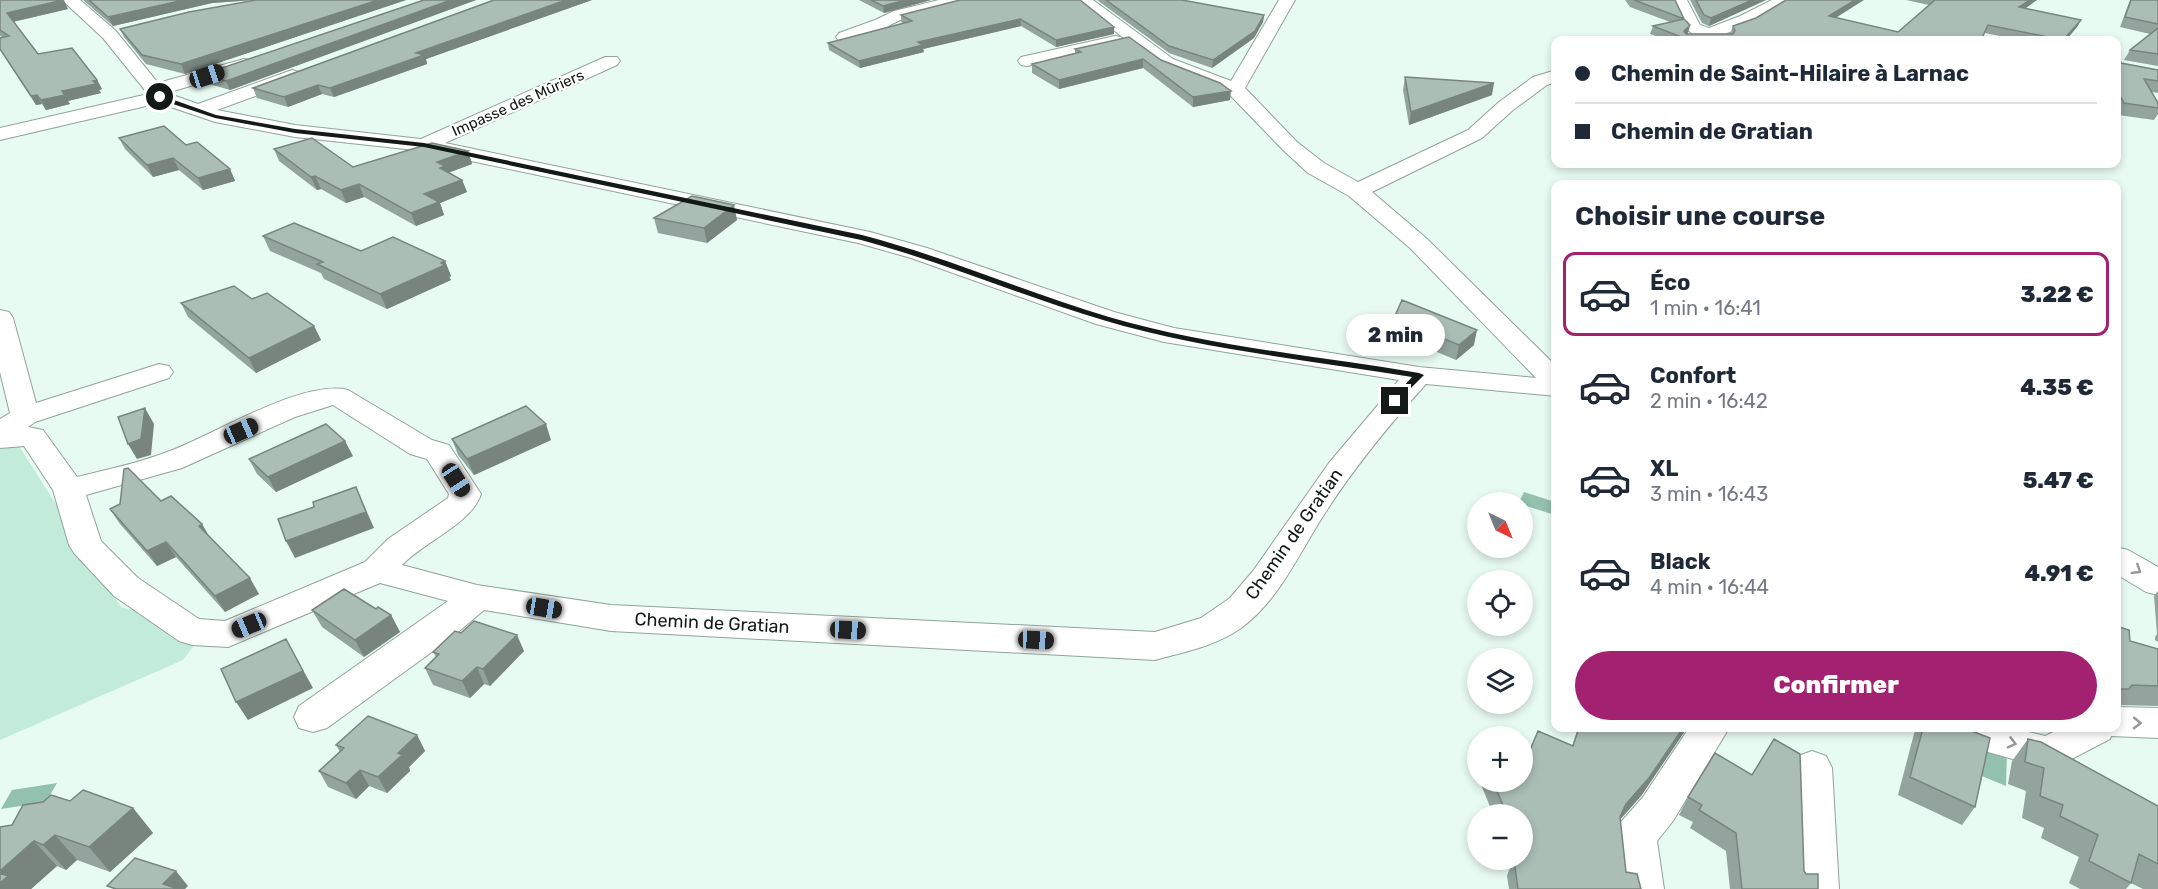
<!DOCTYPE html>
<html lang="fr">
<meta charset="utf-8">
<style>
body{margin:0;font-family:Rubik,sans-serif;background:#f6f6f7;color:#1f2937;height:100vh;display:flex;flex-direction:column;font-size:22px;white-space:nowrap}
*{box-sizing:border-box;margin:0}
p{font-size:20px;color:#747a83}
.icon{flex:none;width:33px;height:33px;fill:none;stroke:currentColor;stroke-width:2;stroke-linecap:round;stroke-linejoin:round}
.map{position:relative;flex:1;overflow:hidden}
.sheet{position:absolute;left:1551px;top:180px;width:570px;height:552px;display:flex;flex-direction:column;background:#fff;border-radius:12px;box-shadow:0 3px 9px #0003}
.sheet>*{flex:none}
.banner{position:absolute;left:1551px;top:36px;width:570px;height:132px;border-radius:12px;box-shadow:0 3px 9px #0003;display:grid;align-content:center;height:132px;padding:0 24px;background:#fff}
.needle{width:39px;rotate:137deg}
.controls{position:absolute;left:1467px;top:492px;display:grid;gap:12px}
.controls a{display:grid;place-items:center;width:66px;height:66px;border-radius:50%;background:#fff;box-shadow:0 3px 9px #0003;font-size:30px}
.end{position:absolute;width:27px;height:27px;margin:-14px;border:8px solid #121916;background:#fff;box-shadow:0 0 0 3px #fff}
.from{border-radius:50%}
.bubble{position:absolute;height:42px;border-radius:21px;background:#fff;box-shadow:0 3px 9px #0003;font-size:20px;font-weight:800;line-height:42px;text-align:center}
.car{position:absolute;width:18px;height:36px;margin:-18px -9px;border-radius:8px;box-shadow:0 0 4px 2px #0007;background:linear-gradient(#222 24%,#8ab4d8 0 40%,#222 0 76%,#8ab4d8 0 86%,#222 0)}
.banner b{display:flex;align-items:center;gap:21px;height:57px;font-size:22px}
.banner b+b{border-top:2px solid #e0e1e3}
.banner i{width:15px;height:15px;background:#1f2937}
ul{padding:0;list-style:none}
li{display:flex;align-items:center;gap:18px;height:84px;margin:0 12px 9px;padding:0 12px;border:3px solid transparent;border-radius:12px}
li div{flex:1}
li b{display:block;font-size:22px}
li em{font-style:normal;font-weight:800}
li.current{border-color:#a22171}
li>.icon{width:54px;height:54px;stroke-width:1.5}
h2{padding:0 24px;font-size:27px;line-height:72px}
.cta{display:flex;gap:12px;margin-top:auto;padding:12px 24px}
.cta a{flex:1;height:69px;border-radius:36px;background:#a22171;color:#fff;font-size:24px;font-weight:800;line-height:69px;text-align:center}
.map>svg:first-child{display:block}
.green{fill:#c3ebda}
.water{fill:#92c1ae}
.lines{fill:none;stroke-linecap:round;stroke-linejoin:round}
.minor-casing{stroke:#90a39b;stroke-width:2}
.minor{fill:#fff;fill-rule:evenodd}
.wall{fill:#93a39d}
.shaded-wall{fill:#78857f}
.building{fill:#abbeb6;stroke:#78857f;stroke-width:1.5}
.oneway{stroke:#949896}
.route{fill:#121916}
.labels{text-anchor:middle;stroke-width:4.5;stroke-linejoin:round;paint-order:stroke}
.far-street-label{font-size:15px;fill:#121916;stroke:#fff}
.street-label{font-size:18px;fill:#121916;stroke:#fff}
</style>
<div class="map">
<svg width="2158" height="889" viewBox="0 0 2158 889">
<rect width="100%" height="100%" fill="#e7fbf2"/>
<path class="green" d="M19 446 121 607 206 630 183 660 0 740V447Z"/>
<path class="water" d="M1524 492 1555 502V515L1523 505 1522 502H1519Z
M1982 743 2007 753 2006 786 1977 774Z
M57 783 50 795H55L52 801 1 809 12 790Z"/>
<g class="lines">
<g class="minor-casing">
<path id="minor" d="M62 0H80L115 30 158 83 244 59 250 60 253 64 250 68 167 93 198 104 292 70 299 72 301 76 299 80 217 110 295 125 421 139 605 57H617L620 61 617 65 445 143 870 232 927 248 1114 312 1174 328 1419 367 1536 378 1410 248 1349 196 1308 173 1283 150 1228 93 1161 67 1075 0H1093L1173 59 1231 81 1279 0H1295L1245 88 1297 142 1324 163 1358 182 1468 130 1499 102 1533 77 1556 70V82L1547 85 1513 110 1482 138 1372 192 1426 238 1556 366V396L1426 384C1390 424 1356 465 1327 510 1301 549 1280 600 1241 628 1216 646 1184 652 1155 660L611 631 484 610 451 638 327 728 313 732 299 728 294 717 299 706 448 601 380 583 228 647 192 645 179 641 114 596 74 553 69 545 53 490 24 446 0 448V419L10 413 0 372V310L9 312 13 318 36 403 159 364 169 366 173 372 169 378 35 422 28 427 43 430 77 477C110 469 143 462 175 449 218 432 304 379 348 390L432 440 449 445 481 494C472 523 424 542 402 565L477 585 611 605 1155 632 1201 618 1230 598 1253 571 1329 463 1399 380 1164 342 1096 324 911 258 858 243 424 151 295 137 215 122 159 103 0 140V128L148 94 103 38ZM333 405 410 454 427 459 449 494 448 498 388 539 365 562 225 621 199 619 138 578 101 541 86 495 182 468 295 417Z
M939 0H968L966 3C946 8 924 11 905 18 888 25 858 45 839 41L836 37 839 33 875 20 894 11Z
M1673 0H1687L1700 25 1709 28 1740 16 1772 0H1792L1752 24 1724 34 1728 35 1730 40H1684L1686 36 1693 34 1685 28 1672 2Z
M1115 36 1121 37 1124 41 1121 45 1027 66 1021 65 1018 61 1021 57Z
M2116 547 2128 550 2158 567V595L2146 592 2116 574Z
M2116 707 2158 708V738L2111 736 2110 739 2062 764 2048 769 1942 739 1937 728H2013L2045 736 2062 728H2116Z
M1689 728H1729L1673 821 1657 841 1664 889H1620L1614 836 1620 823 1643 797Z
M1812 751 1826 756 1832 768 1839 889H1795L1792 768 1798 756Z"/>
</g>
<use href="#minor" class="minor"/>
</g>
<path class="wall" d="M0 0 68 9 13 22 38 54 97 80 102 89 99 90 101 93 68 101 70 104 46 110 42 104 36 105 0 50V38L2 37 0 36Z
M83 0H254L212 3 113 26Z
M256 0H406L185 74 146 64 124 37 120 29Z
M424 0H476L230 90 209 84 204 74Z
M494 0H592L426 59 427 64 334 97 322 94 288 107 257 98 253 88Z
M859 0H931L884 13Z
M960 0 1114 34 1056 47 1021 26 923 49 924 52 860 68 829 50 828 43 903 23 901 22V15Z
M1097 0H1182L1264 15 1263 22 1254 38 1212 68 1169 53Z
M1625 0H1675L1684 19 1690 25 1687 34H1730L1733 26 1836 18 1898 32 1929 5 1906 0H2037L2025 8 2081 20 2077 27 2066 40H2020L1985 33 1981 40H1667L1650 34 1653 26 1670 22 1630 7Z
M1690 0H1766L1709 26 1702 23Z
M2130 0H2158V66L2124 60 2130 50 2150 34 2120 27Z
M1075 49 1161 60 1230 100 1193 107 1143 68 1059 89 1032 73V64L1075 53Z
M2116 59 2121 63 2158 70V93L2152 92 2158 108V114L2154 120 2118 115 2116 112Z
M1405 77 1492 95 1409 125 1403 90Z
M119 138 186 145 230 169 235 181 203 190 179 170 153 177 125 149Z
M274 149 353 167 468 151 472 164 449 172 462 180 467 192 440 203 444 215 416 226 364 197 346 203 321 189 317 190 279 161Z
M654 218 737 220 707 243 658 233Z
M263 236 361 251 445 261 451 276 449 277 451 280 387 309 324 279 321 273 270 251Z
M252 299 314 326 321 340 256 373 188 317 181 303Z
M1394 318 1474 345 1456 360 1392 333Z
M452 439 551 440 474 475 458 455Z
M353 456 276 492 257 474 249 459Z
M161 501 202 524 209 536 259 594 225 612 176 557 157 566 120 524 110 509Z
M2158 591V642L2155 640V637L2157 634 2154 596Z
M376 609 391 615 400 632 364 657 322 627 312 610Z
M2116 626 2130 641 2158 649V706L2117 705 2116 706Z
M524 651 490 686 484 684 470 698 433 685 425 668 436 657 433 652Z
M1578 728H1687L1641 796 1620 819 1626 872 1641 889H1509L1507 876 1512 862V860H1522V814H1493L1480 782H1522L1530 750 1572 746Z
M1917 728H1964L1975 807 1962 825 1898 795 1915 730Z
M417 735 425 751 409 767 410 771 387 793 369 786 356 799 328 787 319 771 340 752 336 745Z
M2028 739 2158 806V889H2143L2131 883 2126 889H2080L2069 883 2079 857 2041 838 2044 828 2022 818 2026 791 2008 784 2012 761Z
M1715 753 1804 871 1818 889H1730L1726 851 1690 828 1693 822 1679 815 1688 797Z
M70 801 133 808 153 833 110 872 77 860 66 870 57 866 31 889H0L12 825Z"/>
<path class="shaded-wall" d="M64 0 68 9 12 22 7 13Z
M184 0H254L212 3 113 26 108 17Z
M378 0H406L185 74 181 64Z
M451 0H476L230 90 226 81Z
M566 0H592L426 59 427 64 334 97 330 88 416 53Z
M906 0H931L884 13 883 6Z
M1752 0H1766L1709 26 1711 18Z
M1855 0H1864L1826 24 1829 16Z
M2030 0H2037L2016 15 2019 7Z
M1264 15 1263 22 1254 38 1212 68 1213 60Z
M1020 19 1021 26 923 49 924 52 860 68 859 61 918 42Z
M2081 20 2077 27 2066 40H2063Z
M1690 25 1688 33 1682 39 1684 31Z
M1114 27V34L1056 47V40Z
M1143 59V68L1059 89V80Z
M97 80 102 89 99 90 101 93 68 101 70 104 46 110 41 100 62 91Z
M1494 83 1492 95 1409 125 1411 112Z
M318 85 322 94 288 107 284 97Z
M1231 91 1230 100 1193 107V97Z
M37 95 42 104 36 105 31 96Z
M468 151 472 164 448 173 444 181 437 162Z
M173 158 179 170 153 177 147 165Z
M230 169 235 181 203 190 198 178Z
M315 176 321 189 317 190 311 177Z
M462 180 467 192 440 203 444 215 416 226 411 213 424 194Z
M359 184 364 197 346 203 341 190Z
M734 205 737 220 707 243 704 228Z
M445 261 451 276 449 277 451 280 387 309 380 294Z
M314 326 321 340 256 373 249 358Z
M1477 330 1474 345 1456 360 1459 345Z
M145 408 154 424 151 455 137 459 128 444Z
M546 424 551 440 474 475 467 459Z
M345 441 353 456 276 492 268 477Z
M356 487 374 528 295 558 286 541Z
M202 524 211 540 199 526Z
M166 542 176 557 157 566 147 551Z
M250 578 259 594 225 612 215 596Z
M391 615 400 632 364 657 355 640Z
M517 635 524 651 490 686 483 669Z
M286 639 313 688 248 720 236 702Z
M477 667 484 684 470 698 462 681Z
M1683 728H1687L1641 796 1618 822 1626 804Z
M417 735 425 751 409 767 410 771 387 793 378 777 398 753Z
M360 770 369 786 356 799 346 783Z
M133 808 153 833 110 872 89 847Z
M55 835 77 860 66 870 43 845Z
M34 841 57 866 31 889H0V871Z
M176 871 188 886 185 889H167L163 884Z"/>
<path class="building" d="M0 0H63L7 13 38 54 72 48 97 80 93 81 96 84 62 91 65 95 41 100 37 95 31 96 0 49V38L9 36 0 30Z
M89 0H184L108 17Z
M256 0H378L181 64 142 55 120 29 189 12Z
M424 0H451L226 81 204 74Z
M494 0H566L416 53 424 55 330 88 318 85 284 97 253 88Z
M871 0H906L883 6Z
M960 0H1080L1114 27 1056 40 1020 19 918 42 923 45 859 61 828 43 912 21 901 15Z
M1106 0H1182L1264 15 1255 31 1213 60 1169 46Z
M1634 0H1675L1684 19Z
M1696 0H1752L1711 18 1704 15Z
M1786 0H1855L1829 16 1898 32 1935 0H2030L2019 7 2081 20 2063 40 1988 25 1981 40H1689L1653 26 1684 19 1690 25 1684 31 1686 34H1733L1735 31 1733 26 1756 18Z
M2131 0H2158V24L2125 17Z
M2158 28V54L2130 50Z
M1129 37 1161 60 1220 83 1231 91 1193 97 1143 59 1059 80 1032 64 1081 52 1075 49Z
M2119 57 2121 63 2158 70V81L2144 79 2158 103V108L2124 103 2116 88V59Z
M1405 77 1494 83 1411 112Z
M164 126 186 145 197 142 230 169 198 178 173 158 147 165 119 138Z
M312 138 353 167 432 143 468 151 437 162 445 166 440 168 462 180 424 194 439 202 411 213 359 184 341 190 315 176 311 177 274 149Z
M692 196 734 205 704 228 654 218Z
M294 223 361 251 393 237 445 261 441 263 445 265 380 294 317 264 323 262 263 236Z
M234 286 252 299 267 293 314 326 249 358 181 303Z
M1402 300 1477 330 1459 345 1394 318Z
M526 406 546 424 467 459 452 439Z
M145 408 141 439 128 444 118 417Z
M326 424 345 441 268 477 249 459Z
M128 468 161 501 171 496 202 524 199 526 250 578 215 596 166 542 147 551 110 509 120 504 124 469Z
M356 487 366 512 286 541 278 519 314 507 313 502Z
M344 589 376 609 378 607 391 615 355 640 312 610Z
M474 621 517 635 483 669 477 667 462 681 425 668 439 654 433 652 455 631 461 633Z
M2116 626 2129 630 2130 641 2158 649V686L2132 685 2129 689H2116Z
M286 639 303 671 236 702 221 669Z
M368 716 417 735 398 753 402 755 378 777 360 770 346 783 319 771 344 748 336 745Z
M1579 728H1683L1649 778 1626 804 1620 817 1626 872 1637 874 1641 889H1518L1514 860H1522V857H1525L1522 852V814H1507L1493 782H1522V749L1530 750 1538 731 1573 746Z
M1923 728H1964L1990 738 1975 807 1910 777Z
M1774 739 1800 754 1804 871 1806 874H1818V889H1742L1736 833 1699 810 1702 805 1688 797 1715 753 1752 775Z
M2028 739 2041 742 2158 806V864L2139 854 2131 883 2089 861 2098 835 2060 816 2063 805 2040 796 2044 768 2025 762Z
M83 790 133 808 89 847 55 835 43 845 34 841 0 871V827L12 825 23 805 43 802 51 795 70 801Z
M135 858 176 871 163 884 178 889H116L107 886Z
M0 873 8 876 0 883Z"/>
<defs><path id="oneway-chevron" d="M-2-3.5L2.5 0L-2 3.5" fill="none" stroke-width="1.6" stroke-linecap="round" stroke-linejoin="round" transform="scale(1.5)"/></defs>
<g class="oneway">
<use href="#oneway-chevron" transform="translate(2137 570) rotate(32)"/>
<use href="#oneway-chevron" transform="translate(2137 723) rotate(1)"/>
<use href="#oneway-chevron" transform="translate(2012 743) rotate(15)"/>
</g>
<path class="route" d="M160 95 216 115 295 129 424 143 862 235C946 257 1026 292 1109 317 1207 346 1318 356 1419 373L1424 375 1395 404 1390 401 1412 377C1310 360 1203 350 1103 320 1022 296 943 262 861 240L424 147 295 133 215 118 158 99Z"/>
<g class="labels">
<g class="far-street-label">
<text transform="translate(518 103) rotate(-24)" y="5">Impasse des Mûriers</text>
</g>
<g class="street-label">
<text transform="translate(1294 534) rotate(-55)" y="6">Chemin de Gratian</text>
<text transform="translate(712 623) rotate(3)" y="6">Chemin de Gratian</text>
</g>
</g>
</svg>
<div class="controls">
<a><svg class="needle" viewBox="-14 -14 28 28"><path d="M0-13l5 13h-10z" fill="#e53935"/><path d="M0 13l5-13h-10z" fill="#747a83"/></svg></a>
<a><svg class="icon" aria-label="locate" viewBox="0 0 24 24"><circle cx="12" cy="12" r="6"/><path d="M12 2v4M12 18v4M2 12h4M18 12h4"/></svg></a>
<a><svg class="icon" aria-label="layers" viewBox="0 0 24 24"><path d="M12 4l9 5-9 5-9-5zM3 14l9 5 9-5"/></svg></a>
<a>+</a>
<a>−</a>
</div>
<i class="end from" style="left:160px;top:97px"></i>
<i class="end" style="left:1395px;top:401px"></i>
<div class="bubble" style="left:1346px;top:314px;width:99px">2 min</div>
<i class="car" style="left:207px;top:76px;rotate:72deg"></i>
<i class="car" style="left:241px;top:431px;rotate:66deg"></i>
<i class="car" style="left:456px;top:480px;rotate:147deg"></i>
<i class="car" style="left:544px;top:608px;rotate:99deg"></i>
<i class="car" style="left:249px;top:625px;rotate:247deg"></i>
<i class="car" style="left:848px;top:630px;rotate:93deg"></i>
<i class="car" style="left:1036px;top:640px;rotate:93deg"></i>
<div class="banner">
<b><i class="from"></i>Chemin de Saint-Hilaire à Larnac</b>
<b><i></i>Chemin de Gratian</b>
</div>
<section class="sheet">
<h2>Choisir une course</h2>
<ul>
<li class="current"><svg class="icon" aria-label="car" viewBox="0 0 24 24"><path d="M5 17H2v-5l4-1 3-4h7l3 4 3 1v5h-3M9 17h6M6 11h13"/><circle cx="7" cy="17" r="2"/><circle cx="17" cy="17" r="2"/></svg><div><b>Éco</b><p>1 min · 16:41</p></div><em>3.22 €</em></li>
<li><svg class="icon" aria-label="car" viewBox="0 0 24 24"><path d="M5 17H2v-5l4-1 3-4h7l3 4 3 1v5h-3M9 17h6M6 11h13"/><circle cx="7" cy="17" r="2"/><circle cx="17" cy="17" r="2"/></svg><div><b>Confort</b><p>2 min · 16:42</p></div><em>4.35 €</em></li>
<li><svg class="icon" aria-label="car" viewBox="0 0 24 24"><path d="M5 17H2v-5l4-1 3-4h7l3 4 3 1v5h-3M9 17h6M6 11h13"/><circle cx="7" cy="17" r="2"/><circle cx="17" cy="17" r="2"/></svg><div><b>XL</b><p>3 min · 16:43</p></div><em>5.47 €</em></li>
<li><svg class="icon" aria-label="car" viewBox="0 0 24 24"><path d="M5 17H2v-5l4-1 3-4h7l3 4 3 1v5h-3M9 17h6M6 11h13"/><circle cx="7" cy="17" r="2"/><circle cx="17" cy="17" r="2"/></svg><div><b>Black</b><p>4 min · 16:44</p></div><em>4.91 €</em></li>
</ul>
<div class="cta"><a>Confirmer</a></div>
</section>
</div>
